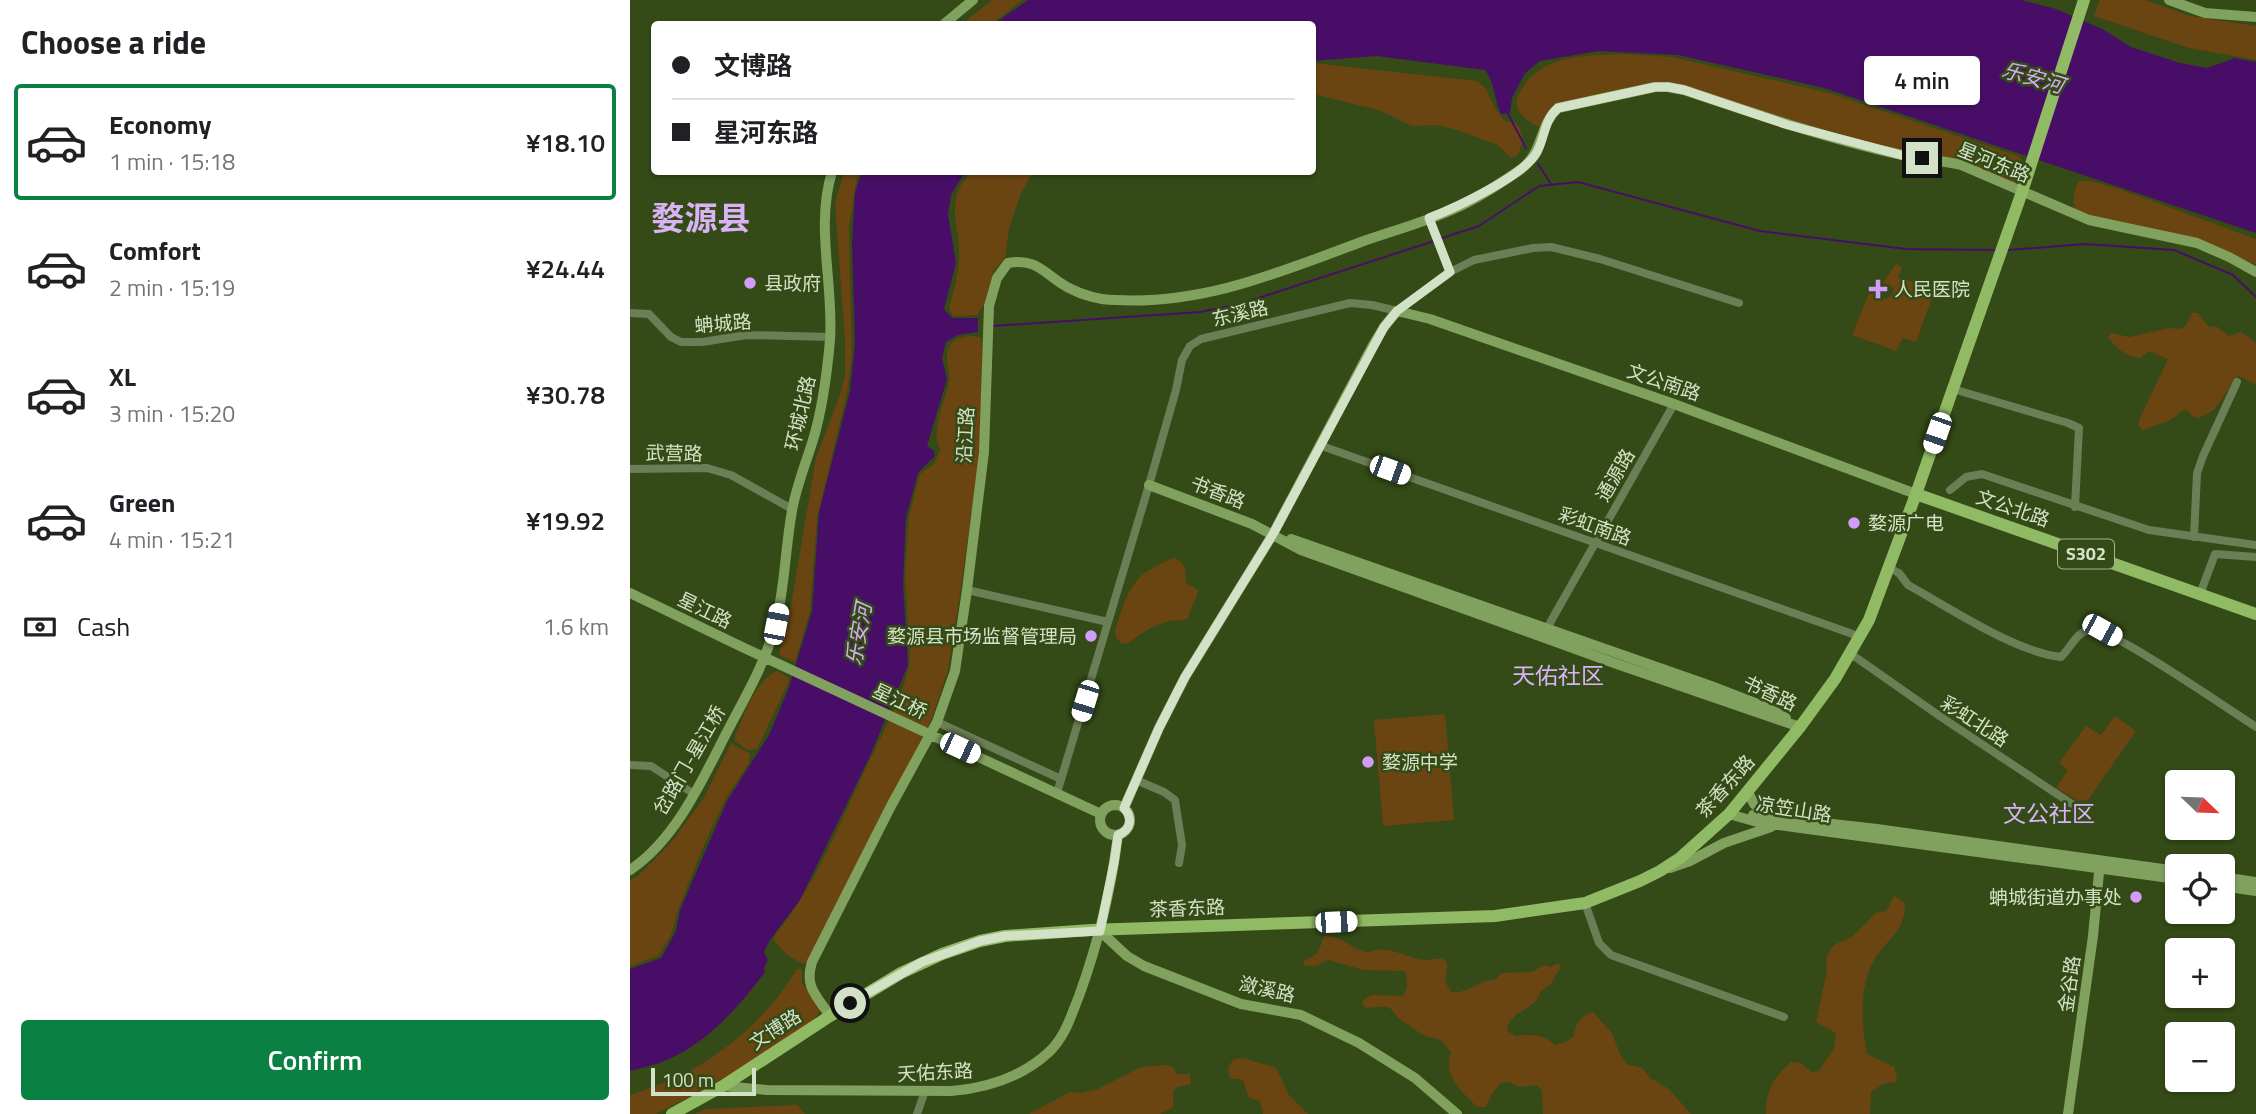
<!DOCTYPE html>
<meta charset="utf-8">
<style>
body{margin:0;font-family:"Titillium Web","Noto Sans SC",sans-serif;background:#f2f2f2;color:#202124;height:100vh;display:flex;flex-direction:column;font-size:26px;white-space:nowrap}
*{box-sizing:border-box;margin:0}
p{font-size:23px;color:#757577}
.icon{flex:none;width:38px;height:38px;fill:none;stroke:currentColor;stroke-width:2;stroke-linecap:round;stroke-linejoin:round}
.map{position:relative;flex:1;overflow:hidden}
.side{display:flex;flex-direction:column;background:#fff;width:630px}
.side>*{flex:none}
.banner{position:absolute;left:21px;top:21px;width:665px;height:154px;border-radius:7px;box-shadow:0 2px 5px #0004;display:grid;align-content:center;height:154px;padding:0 21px;background:#fff}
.needle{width:46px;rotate:113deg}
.fabs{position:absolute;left:1535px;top:770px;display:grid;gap:14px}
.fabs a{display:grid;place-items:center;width:70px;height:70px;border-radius:7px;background:#fff;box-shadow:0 2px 5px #0004;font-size:35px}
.scale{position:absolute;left:21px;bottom:18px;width:105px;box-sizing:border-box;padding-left:7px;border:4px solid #d3e2c6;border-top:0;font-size:19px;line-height:24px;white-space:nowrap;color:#d3e2c6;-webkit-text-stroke:5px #344a17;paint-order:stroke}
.end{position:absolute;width:32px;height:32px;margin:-16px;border:9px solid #d3e2c6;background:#111;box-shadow:0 0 0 4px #111}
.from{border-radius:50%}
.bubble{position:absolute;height:49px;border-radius:7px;background:#fff;box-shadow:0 2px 5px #0004;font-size:23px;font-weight:600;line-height:49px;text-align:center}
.car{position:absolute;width:21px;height:42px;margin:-21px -10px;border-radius:9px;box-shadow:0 0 5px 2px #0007;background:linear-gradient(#fff 24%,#345 0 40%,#fff 0 76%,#345 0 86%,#fff 0)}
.banner b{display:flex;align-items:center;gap:24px;height:66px;font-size:26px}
.banner b+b{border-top:2px solid #e0e0e0}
.banner i{width:18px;height:18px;background:#202124}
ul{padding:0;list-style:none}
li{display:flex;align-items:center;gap:21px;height:116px;margin:0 14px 10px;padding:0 7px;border:4px solid transparent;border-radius:7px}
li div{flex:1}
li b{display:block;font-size:26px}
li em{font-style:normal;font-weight:600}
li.active{border-color:#0b8043}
li>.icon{width:63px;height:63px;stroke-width:1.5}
h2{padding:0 21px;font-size:32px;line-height:84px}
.pay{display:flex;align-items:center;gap:18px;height:77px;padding:0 21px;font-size:26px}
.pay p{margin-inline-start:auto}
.button{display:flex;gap:14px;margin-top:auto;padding:14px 21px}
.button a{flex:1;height:80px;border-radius:7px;background:#0b8043;color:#fff;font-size:28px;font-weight:600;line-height:80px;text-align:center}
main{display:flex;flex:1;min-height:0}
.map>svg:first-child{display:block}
.green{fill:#6a4512}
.water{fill:#480e67}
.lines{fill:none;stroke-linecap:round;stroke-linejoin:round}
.stream{stroke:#480e67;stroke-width:2}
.street{stroke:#6b7f57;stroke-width:8}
.secondary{stroke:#81a15f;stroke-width:10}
.primary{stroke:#91ba65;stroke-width:12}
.route{stroke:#d3e2c6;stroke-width:9}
.poi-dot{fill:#d39cfc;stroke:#344a17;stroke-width:2.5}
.labels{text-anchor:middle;stroke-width:5;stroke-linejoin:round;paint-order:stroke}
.shield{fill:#344a17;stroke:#a3b492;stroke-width:2}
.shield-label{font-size:18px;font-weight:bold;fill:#d3e2c6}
.street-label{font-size:19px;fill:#d3e2c6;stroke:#344a17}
.poi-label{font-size:19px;fill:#d3e2c6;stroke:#344a17;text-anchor:start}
.water-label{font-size:21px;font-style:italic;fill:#d3acf1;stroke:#344a17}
.quarter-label{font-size:23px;fill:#d9b3f6;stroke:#344a17}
.town-label{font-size:33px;font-weight:bold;fill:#d9b3f6;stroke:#344a17}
</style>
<main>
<section class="side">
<h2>Choose a ride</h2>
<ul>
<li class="active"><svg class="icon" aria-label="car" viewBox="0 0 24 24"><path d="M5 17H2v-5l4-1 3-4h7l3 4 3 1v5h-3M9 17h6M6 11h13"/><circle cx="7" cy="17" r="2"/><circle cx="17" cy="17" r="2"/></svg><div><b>Economy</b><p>1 min · 15:18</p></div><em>¥18.10</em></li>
<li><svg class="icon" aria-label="car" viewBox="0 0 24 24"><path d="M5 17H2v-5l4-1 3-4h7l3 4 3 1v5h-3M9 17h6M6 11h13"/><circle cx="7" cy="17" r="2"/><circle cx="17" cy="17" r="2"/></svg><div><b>Comfort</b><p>2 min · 15:19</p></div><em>¥24.44</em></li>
<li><svg class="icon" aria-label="car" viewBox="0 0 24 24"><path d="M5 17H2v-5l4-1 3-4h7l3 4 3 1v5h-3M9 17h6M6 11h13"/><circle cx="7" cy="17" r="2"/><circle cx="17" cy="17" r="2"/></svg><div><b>XL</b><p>3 min · 15:20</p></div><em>¥30.78</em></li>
<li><svg class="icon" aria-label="car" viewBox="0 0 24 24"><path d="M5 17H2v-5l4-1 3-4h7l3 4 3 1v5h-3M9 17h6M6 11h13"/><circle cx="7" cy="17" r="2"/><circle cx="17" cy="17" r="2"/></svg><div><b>Green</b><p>4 min · 15:21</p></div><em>¥19.92</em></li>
</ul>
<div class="pay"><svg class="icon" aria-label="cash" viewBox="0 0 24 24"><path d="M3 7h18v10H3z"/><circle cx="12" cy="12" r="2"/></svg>Cash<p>1.6 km</p></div>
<div class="button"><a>Confirm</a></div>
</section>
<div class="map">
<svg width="1626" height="1114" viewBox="0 0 1626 1114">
<rect width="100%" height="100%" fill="#344a17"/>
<path class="green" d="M362 0H392L362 24H332Z
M1470 0H1515L1560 16 1626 26V60L1559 48 1464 16Z
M992 54 1042 57 1199 93 1388 156 1392 160 1385 184 1039 85 935 103 908 127C896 120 880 109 889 93 910 54 953 56 992 54Z
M683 63 847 81 856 89 866 110 875 121 886 123C895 136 893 141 888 155L881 158 868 145 824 129 805 125 782 126 749 110 683 94Z
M214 172H230L226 182 219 227 222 355 217 393 187 518 180 611 165 662 149 655 161 605 186 458 210 395 215 375V342L205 203Z
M342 172H403L391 193 379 228 375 259 364 270 355 303 347 315 323 316 319 307C324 291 328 275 329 259 331 225 312 199 342 172Z
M1448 181H1461L1489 189 1626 239V265L1572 240 1447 213C1441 201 1444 192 1448 181Z
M1266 264 1272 267 1268 277 1305 289 1286 342 1273 338 1266 351 1222 335 1239 293 1256 299 1261 296 1264 288 1253 283Z
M1562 313H1568L1579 327 1586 326 1599 336 1611 332 1626 342V384L1608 376 1584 410 1569 418 1563 417 1557 410H1552C1541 424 1527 423 1513 431L1509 426V420L1538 359 1519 351 1510 358C1494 355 1488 350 1478 337L1481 333 1500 337 1539 328 1550 329 1556 325Z
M340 336 350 337 352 343 350 451 330 595 318 670 302 718 291 740 176 964C164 962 151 950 144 940L145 935C186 885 210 822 238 764 251 737 277 688 280 659L275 574 279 516 290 474 304 464 310 450C300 427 315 404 319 381 321 368 312 356 321 344 325 338 333 337 340 336Z
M544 558C557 564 555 571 556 583L568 590C567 600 560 606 559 617L554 620C532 619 514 631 497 644L491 643 486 637 485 630C494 604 498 581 523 568 531 564 536 560 544 558Z
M147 671 159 678 158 683 129 745 126 749 117 750 105 741V736C115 714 124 682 147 671Z
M815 714 824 820 753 826 744 720Z
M1485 716 1506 731 1458 800 1449 801 1426 788 1438 770 1429 763 1456 726 1471 735Z
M101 743 120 754 119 763 96 798 74 845 47 912 42 933 28 956 0 966V880L7 877 39 845 74 798Z
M1264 896 1275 903C1275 930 1262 935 1248 954 1228 981 1231 1024 1237 1054L1264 1067 1267 1078 1266 1082 1253 1084 1241 1092 1240 1114H1136C1135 1091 1144 1077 1161 1062L1171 1063 1181 1072 1189 1071 1204 1048 1206 1033 1186 1022 1197 970 1196 957 1204 945 1222 937 1246 913 1256 911Z
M694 936C715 935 724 953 740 952 742 952 744 950 746 950 762 947 779 959 795 960 803 960 809 956 816 961 820 974 809 978 822 992 838 994 849 980 866 979L872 973 902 972 914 965 920 967 928 963 931 967 920 985 910 992C908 1010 879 1009 877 1031L886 1036C901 1033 914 1035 925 1045L936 1042 944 1036C946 1023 949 1017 963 1012L982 1033 989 1052 996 1064 1013 1068 1020 1078 1039 1089 1061 1114H913L912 1091 907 1085 889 1087 879 1082 871 1083 863 1092 856 1107H847C833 1093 812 1074 821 1053 808 1031 805 1043 790 1033 784 1029 779 1025 772 1021 767 1018 765 1013 761 1009 752 1003 743 1010 734 1007L732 1001 741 995 772 996C779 990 778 979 774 971L734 970 698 960 686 966 674 965V961L688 953Z
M167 969 172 970V983L189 1005V1013L183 1020 102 1075 26 1114H0V1095C19 1088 39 1082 56 1073 101 1049 141 1013 167 969Z
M613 1058 646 1068 659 1095 678 1114H633L630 1101 619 1098 613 1080 600 1078C597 1069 598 1066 604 1059Z
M537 1065 543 1067 547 1074H560L561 1084 547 1087 543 1091V1107L530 1114H399L440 1092 450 1093 466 1090 511 1067Z
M167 1105 175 1114H65L76 1109Z"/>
<path class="water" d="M398 0H1391L1426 9 1472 29 1501 47 1550 63 1577 68 1605 58 1626 62V233L1194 88 1048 55 968 51 910 61 895 73 882 98 880 113 871 114C864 100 865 83 855 70L747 56 683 61 682 24H364Z
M232 172H335L321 195 318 214 326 263 314 309 322 318H348V332L328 335 316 342 312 358 317 379 297 446 304 451 305 456 288 473 276 518 273 584 278 665 240 756 170 900 140 940 134 952 138 960 134 968 135 972C110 1006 77 1043 37 1060 25 1065 12 1068 0 1071V969L31 958 46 931 50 910 97 801 139 735 159 687 182 611 189 512 220 391 225 343 222 244 225 192Z"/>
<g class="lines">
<path class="stream" d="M877 112 896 148
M908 164 921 184
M809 239 849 226 909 186 948 182 1130 231 1276 249 1366 250
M1378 250 1455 244 1544 250 1603 275 1626 297
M362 326 570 312 610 304 804 241"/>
<path class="street" d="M799 218 820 272
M0 313 19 314 41 337 51 342H72L117 335 200 337
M1323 389 1438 423 1449 428 1445 507
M689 445 1231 637
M0 469 77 468 101 475 162 509
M1320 490 1336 477 1352 474 1519 530 1626 545
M1564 537 1567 473 1573 456 1607 382
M1259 568 1269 573 1278 585C1320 608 1385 652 1431 657 1441 648 1446 631 1462 629 1479 627 1603 712 1626 727
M337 590 478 622
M1570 594 1585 554 1626 557
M915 634 921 621 1044 404
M1221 654 1311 717 1454 812
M307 722 431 779
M0 765 21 766 64 794
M506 780 534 792 545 800 552 845 549 863
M427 793 519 485 546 390 552 360 560 346 571 339 720 303 742 305 767 311 820 272 844 260 903 248 921 247 970 259 1109 303
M955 903 969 943 981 955 1154 1017
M287 1114 295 1091"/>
<path class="secondary" d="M1539 0 1575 13 1626 17
M314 24 343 0
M519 485 622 524 671 550 984 663 1170 727
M661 539 1081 686 1138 708 1156 718
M0 593 110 646 471 814
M1118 792 1124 804 1137 814
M470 820a15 15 0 1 1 30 0a15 15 0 1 1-30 0Z
M494 808 529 728 555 677 643 534 743 345 754 327 767 311 800 319 1044 404 1286 494
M1099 814 1127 822 1547 879
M1123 815 1247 829 1547 871
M1040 868 1060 861 1094 843 1141 827
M0 870C47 839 74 776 99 728 117 694 135 663 145 626 155 589 155 549 162 511 166 487 176 463 183 440 193 407 197 374 200 340 204 285 185 226 202 172
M1592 877 1626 882
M1592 886 1626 891
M470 931 497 956 514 966 611 1004 671 1015 729 1043 785 1078 827 1114
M200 1016C187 996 174 987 182 962L261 806 307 722 325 671 337 590 354 452 359 306 367 278 378 263C407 257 416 276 439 288 452 295 470 300 485 300 573 305 650 272 731 242 762 231 796 222 826 208 846 199 871 183 890 170 915 151 908 126 928 108L1025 87H1038L1054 90C1126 114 1198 139 1272 155 1291 160 1311 160 1331 165L1459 220 1567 243 1599 257 1626 272
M93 1086 137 1090 321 1091C357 1088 392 1077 419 1052 435 1037 441 1016 449 996 468 944 481 890 488 835
M1438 1114 1463 936 1470 862"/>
<path class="primary" d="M1286 494 1626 614
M42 1114 93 1086 200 1016 271 973 312 954 350 941 375 936 461 930 865 916 955 903 1010 881 1030 871 1050 858 1099 814 1170 727 1205 679 1239 620 1286 494 1392 192 1454 0"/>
</g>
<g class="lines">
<path class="route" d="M220 1003 292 962 350 941 375 936 470 931 484 863 488 835C501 830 503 818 494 808L529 728 555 677 643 534 754 327 767 311 820 272 799 218C825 208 894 176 907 152 915 137 914 120 928 108L1025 87H1038L1054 90 1158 125 1275 156 1292 158"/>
</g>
<g class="poi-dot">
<circle cx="120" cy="283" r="7"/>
<path d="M1244.5 278.5h7v7h7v7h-7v7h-7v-7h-7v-7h7z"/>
<circle cx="1224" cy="523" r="7"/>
<circle cx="461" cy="636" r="7"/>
<circle cx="738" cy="762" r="7"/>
<circle cx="1506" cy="897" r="7"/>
</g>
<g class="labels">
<rect class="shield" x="1428" y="539.5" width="56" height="29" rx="5"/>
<g class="shield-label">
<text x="1456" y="560">S302</text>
</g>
<g class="street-label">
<text transform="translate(1364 162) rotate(22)" y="7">星河东路</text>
<text transform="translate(610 313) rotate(-13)" y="7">东溪路</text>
<text transform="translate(93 323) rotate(-4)" y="7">蚺城路</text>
<text transform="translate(1034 382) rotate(19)" y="7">文公南路</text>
<text transform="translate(170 413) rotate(-77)" y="7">环城北路</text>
<text transform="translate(335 435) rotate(-87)" y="7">沿江路</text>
<text transform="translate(44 453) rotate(1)" y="7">武营路</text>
<text transform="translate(985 475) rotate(-60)" y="7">通源路</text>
<text transform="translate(588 492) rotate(21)" y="7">书香路</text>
<text transform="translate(1383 508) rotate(19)" y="7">文公北路</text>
<text transform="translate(965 526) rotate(20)" y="7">彩虹南路</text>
<text transform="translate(75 610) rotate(26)" y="7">星江路</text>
<text transform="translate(1140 693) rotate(25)" y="7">书香路</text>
<text transform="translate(270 701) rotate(25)" y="7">星江桥</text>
<text transform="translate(1345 721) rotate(33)" y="7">彩虹北路</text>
<text transform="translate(59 760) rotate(-60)" y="7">岔路门-星江桥</text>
<text transform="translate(1095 786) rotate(-48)" y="7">茶香东路</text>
<text transform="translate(1164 809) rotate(9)" y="7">凉笠山路</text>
<text transform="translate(557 908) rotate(-2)" y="7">茶香东路</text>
<text transform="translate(1439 984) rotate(-82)" y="7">金谷路</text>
<text transform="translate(637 989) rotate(13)" y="7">潋溪路</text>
<text transform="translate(145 1029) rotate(-33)" y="7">文博路</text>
<text transform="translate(305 1072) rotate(-3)" y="7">天佑东路</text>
</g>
<g class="poi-label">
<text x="134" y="290">县政府</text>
<text x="1264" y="296">人民医院</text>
<text x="1238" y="530">婺源广电</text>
<text x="447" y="643" text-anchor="end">婺源县市场监督管理局</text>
<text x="752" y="769">婺源中学</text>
<text x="1492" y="904" text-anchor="end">蚺城街道办事处</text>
</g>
<g class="water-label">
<text transform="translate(1403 78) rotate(16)" y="7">乐安河</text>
<text transform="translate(229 634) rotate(-80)" y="7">乐安河</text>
</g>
<g class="quarter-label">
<text x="928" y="684">天佑社区</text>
<text x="1419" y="822">文公社区</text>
</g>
<g class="town-label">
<text x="71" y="230">婺源县</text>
</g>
</g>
</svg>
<div class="fabs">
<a><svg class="needle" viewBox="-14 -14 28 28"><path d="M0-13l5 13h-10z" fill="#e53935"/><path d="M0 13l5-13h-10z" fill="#757577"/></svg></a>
<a><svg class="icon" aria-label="locate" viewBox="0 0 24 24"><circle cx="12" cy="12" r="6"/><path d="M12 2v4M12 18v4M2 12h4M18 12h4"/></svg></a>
<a>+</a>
<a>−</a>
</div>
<div class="scale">100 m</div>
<i class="end from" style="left:220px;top:1003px"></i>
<i class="end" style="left:1292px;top:158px"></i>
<div class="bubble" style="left:1234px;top:56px;width:116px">4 min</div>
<i class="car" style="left:1307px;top:433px;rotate:199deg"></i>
<i class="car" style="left:760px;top:470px;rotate:110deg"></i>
<i class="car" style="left:146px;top:624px;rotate:11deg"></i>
<i class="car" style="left:1472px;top:630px;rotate:119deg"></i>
<i class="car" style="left:455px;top:701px;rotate:197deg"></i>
<i class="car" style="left:330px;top:748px;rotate:115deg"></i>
<i class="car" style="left:706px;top:922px;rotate:88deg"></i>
<div class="banner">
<b><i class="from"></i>文博路</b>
<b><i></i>星河东路</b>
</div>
</div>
</main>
